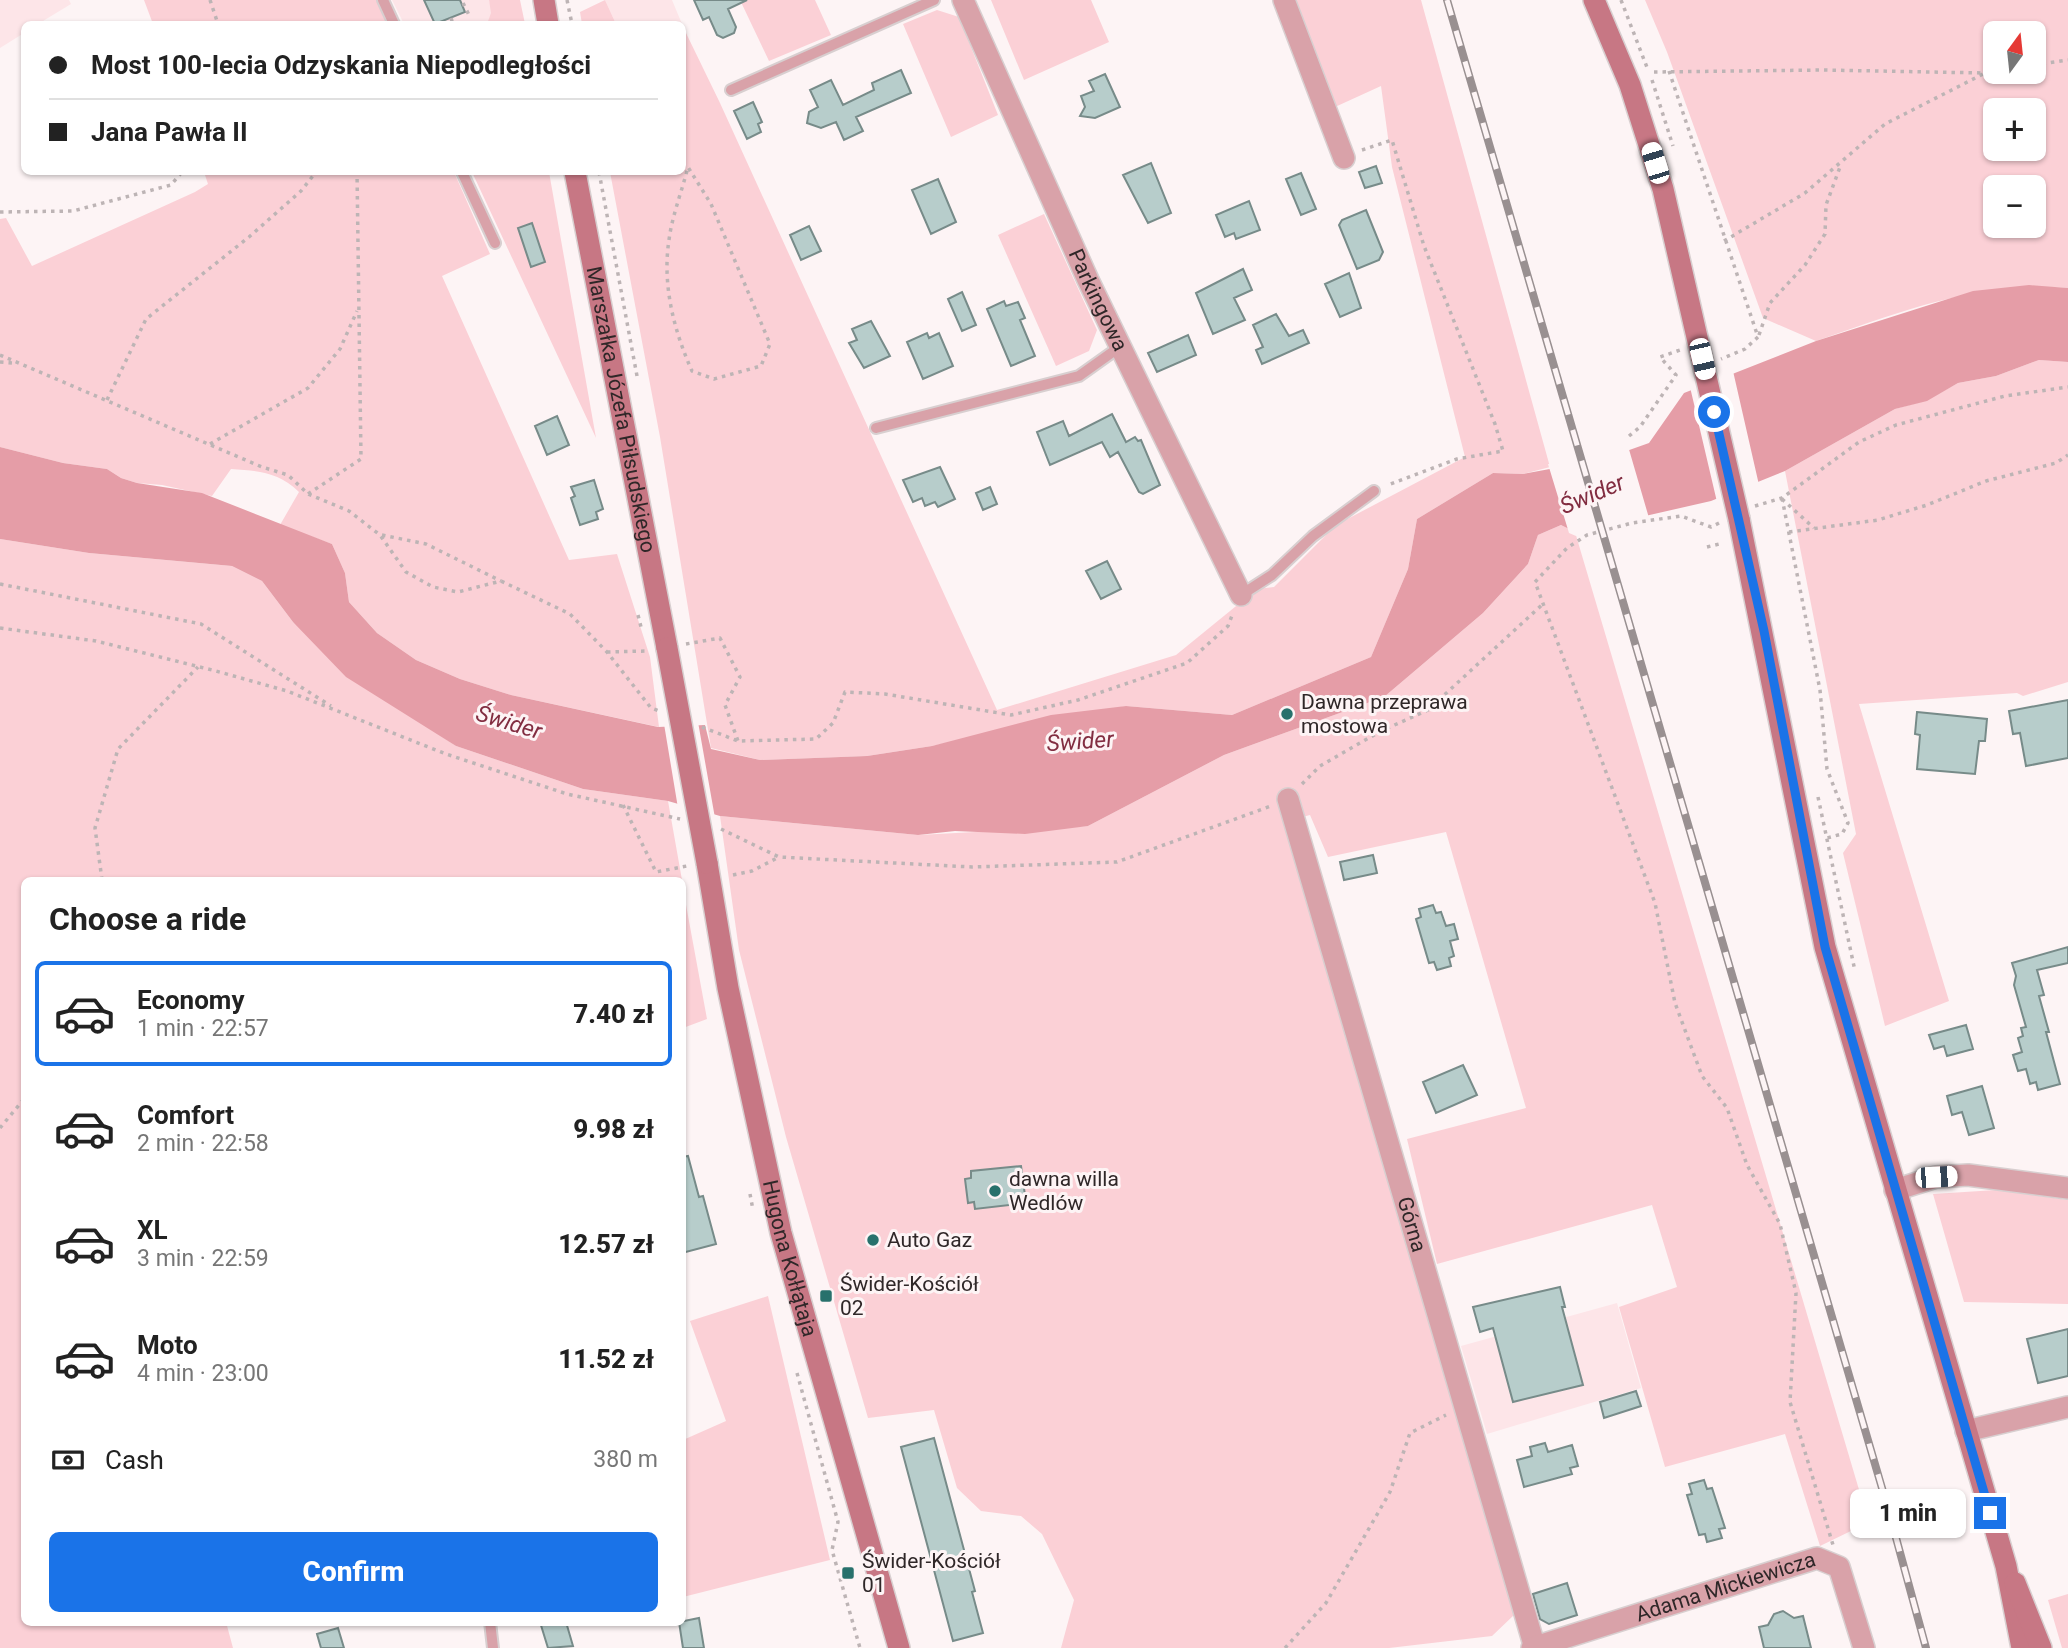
<!DOCTYPE html>
<meta charset="utf-8">
<style>
body{margin:0;font-family:Roboto,sans-serif;background:#f6f6f6;color:#222;height:100vh;display:flex;flex-direction:column;font-size:26px;white-space:nowrap}
*{box-sizing:border-box;margin:0}
p{font-size:23px;color:#767676}
.icon{flex:none;width:38px;height:38px;fill:none;stroke:currentColor;stroke-width:2;stroke-linecap:round;stroke-linejoin:round}
.map{position:relative;flex:1;overflow:hidden}
.drawer{position:absolute;left:21px;top:877px;width:665px;height:749px;display:flex;flex-direction:column;background:#fff;border-radius:10px;box-shadow:0 2px 5px #0004}
.drawer>*{flex:none}
.banner{position:absolute;left:21px;top:21px;width:665px;height:154px;border-radius:10px;box-shadow:0 2px 5px #0004;display:grid;align-content:center;height:154px;padding:0 28px;background:#fff}
.needle{width:46px;rotate:15deg}
.fabs{position:absolute;left:1983px;top:21px;display:grid;gap:14px}
.fabs a{display:grid;place-items:center;width:63px;height:63px;border-radius:10px;background:#fff;box-shadow:0 2px 5px #0004;font-size:35px}
.end{position:absolute;width:32px;height:32px;margin:-16px;border:9px solid #1a73e8;background:#fff;box-shadow:0 0 0 4px #fff}
.from{border-radius:50%}
.bubble{position:absolute;height:49px;border-radius:10px;background:#fff;box-shadow:0 2px 5px #0004;font-size:23px;font-weight:800;line-height:49px;text-align:center}
.car{position:absolute;width:21px;height:42px;margin:-21px -10px;border-radius:9px;box-shadow:0 0 5px 2px #0007;background:linear-gradient(#fff 24%,#345 0 40%,#fff 0 76%,#345 0 86%,#fff 0)}
.banner b{display:flex;align-items:center;gap:24px;height:66px;font-size:26px}
.banner b+b{border-top:2px solid #e0e0e0}
.banner i{width:18px;height:18px;background:#222}
ul{padding:0;list-style:none}
li{display:flex;align-items:center;gap:21px;height:105px;margin:0 14px 10px;padding:0 14px;border:4px solid transparent;border-radius:10px}
li div{flex:1}
li b{display:block;font-size:26px}
li em{font-style:normal;font-weight:800}
li.on{border-color:#1a73e8}
li>.icon{width:63px;height:63px;stroke-width:1.5}
h2{padding:0 28px;font-size:32px;line-height:84px}
.pay{display:flex;align-items:center;gap:18px;height:77px;padding:0 28px;font-size:26px}
.pay p{margin-inline-start:auto}
.button{display:flex;gap:14px;margin-top:auto;padding:14px 28px}
.button a{flex:1;height:80px;border-radius:10px;background:#1a73e8;color:#fff;font-size:28px;font-weight:800;line-height:80px;text-align:center}
.map>svg:first-child{display:block}
.built{fill:#fde5e8}
.green{fill:#fbd0d6;fill-rule:evenodd}
.water{fill:#e59da7}
.pier{fill:#fdf4f5}
.building{fill:#b7cdcb;stroke:#778b89;stroke-width:2}
.lines{fill:none;stroke-linecap:round;stroke-linejoin:round}
.lane-casing{stroke:#d8cfd0;stroke-width:14}
.street-casing{stroke:#d8cfd0;stroke-width:24}
.secondary-casing{stroke:#d8cfd0;stroke-width:24}
.path{stroke:#bdb4b5;stroke-width:3.5;stroke-dasharray:3.5 5;stroke-linecap:butt}
.lane{stroke:#d9a2a9;stroke-width:10}
.street{stroke:#d9a2a9;stroke-width:21}
.secondary{stroke:#c77784;stroke-width:21}
.rail-casing{stroke:#999091;stroke-width:8}
.rail{stroke:#fdf4f5;stroke-width:5;stroke-dasharray:16;stroke-linecap:butt}
.secondary-bridge-casing{stroke:#d8cfd0;stroke-width:24;stroke-linecap:butt}
.secondary-bridge{stroke:#c77784;stroke-width:21}
.route{stroke:#1a73e8;stroke-width:9}
.poi-dot{fill:#28716c;stroke:#fdf4f5;stroke-width:2.5}
.labels{text-anchor:middle;stroke-width:6;stroke-linejoin:round;paint-order:stroke}
.street-label{font-size:21px;fill:#2f2728;stroke:#fdf4f5}
.poi-label{font-size:21px;fill:#2f2728;stroke:#fdf4f5;text-anchor:start}
.water-label{font-size:23px;font-style:italic;fill:#822d41;stroke:#fdf4f5}
</style>
<div class="map">
<svg width="2068" height="1648" viewBox="0 0 2068 1648">
<rect width="100%" height="100%" fill="#fdf4f5"/>
<path class="built" d="M0 0H69L71 4 38 24H24V33L0 48Z
M392 0H489L496 24H404Z
M605 0H672L682 24H616Z
M1617 1303 1641 1388 1487 1434 1461 1346Z"/>
<path class="green" d="M144 0H376L388 24H153Z
M489 0H520L525 24H487L491 13Z
M605 0 616 24H582L580 12Z
M740 0H815L831 35 769 61Z
M991 0H1091L1109 42 1024 80Z
M1292 0H1421L1550 467 1523 474 1493 473 1417 519 1408 569 1371 657 1232 715 1126 706 932 746 867 756 760 760 711 748 660 437 610 172H682V35L686 33 720 103 997 710 1176 655 1257 589 1274 587 1336 525 1465 457 1392 167 1381 86 1335 107Z
M1645 0H2068V288C1977 281 1901 312 1816 341L1763 318 1667 52ZM1995 33H2034V72H1995ZM1995 110H2034V149H1995ZM1995 187H2034V226H1995Z
M937 10 959 17 998 115 951 137 903 24Z
M204 172H454L490 254 442 276 569 560 617 554 650 657 659 727 511 695 460 679 416 660 377 633 349 602 345 573 332 544 280 525 299 492C278 472 259 471 231 469L212 496 162 485 137 483 121 478 107 469 63 463 0 447V219L6 218 32 266 195 192 208 184Z
M472 172H549L596 438Z
M1044 214 1097 330 1089 351 1056 366 998 235Z
M2039 360 2068 362V682L2023 696 2017 693 1859 704 1949 1001 1885 1026 1843 853 1856 834 1785 471 1895 409 1927 400 1958 383 1996 376Z
M1561 525 1575 532 1860 1493 1855 1529 1820 1546 1785 1434 1665 1467 1619 1307 1677 1287 1652 1205 1437 1264 1407 1139 1526 1108 1446 832 1328 857 1310 815 1287 821 1514 1615 1492 1636 1389 1648H1061L1074 1600 1042 1534 1021 1516 981 1511 957 1488 934 1410 868 1418 786 1137 739 950 720 816 918 835 1088 826 1224 755 1384 697 1483 613 1528 564 1538 535Z
M0 539 89 553 232 566 262 581 293 622 404 711 456 746 583 789 668 801 682 880H24V1622H226L233 1648H0Z
M682 883 707 1019 683 1028H682Z
M1996 1190 2068 1200V1304L1964 1302 1933 1194Z
M768 1296 830 1560 683 1597V1440L726 1421 690 1321Z
M2068 1594V1648H2062L2048 1600Z"/>
<path class="water" d="M2029 285 2068 288V362L2039 360 1996 376 1958 383 1927 401 1895 409 1785 471 1711 501 1575 532 1561 525 1538 535 1528 564 1483 613 1384 697 1224 755 1088 826 1025 834 955 831 918 835 720 816 668 801 583 789 456 746 346 677 293 622 262 581 232 566 89 553 0 539V447L63 463 107 469 121 478 137 483 202 493 332 544 345 573 349 602 377 633 416 660 460 679 511 695 658 727 705 725 711 749 760 760 867 756 932 746 1051 715 1126 706 1232 715 1371 657 1408 569 1417 519 1493 473 1523 474 1604 459 1649 443 1684 393 1816 341 1973 291Z"/>
<path class="pier" d="M1733 371 1759 485 1717 502 1690 387Z
M1628 446 1649 518 1576 536 1569 533 1548 464 1570 463 1575 455 1593 450 1604 455Z
M698 722 715 818 678 808 664 724Z"/>
<path class="building" d="M424 0H460L465 12 435 24Z
M694 0H747L728 9 736 27 734 33 723 38 717 35 709 17 703 20Z
M901 70 911 93 856 117 863 131 844 140 836 122 821 128 807 123 809 112 818 107 810 90 831 80 843 105 874 90 872 83Z
M1105 74 1120 107 1095 118 1080 116 1085 107 1081 96 1094 91 1089 81Z
M753 102 762 122 758 124 761 132 747 139 734 111Z
M1151 163 1171 213 1148 223 1123 175Z
M1376 166 1382 183 1365 188 1359 172Z
M1301 173 1316 209 1301 215 1286 179Z
M938 179 956 222 931 234 912 190Z
M1249 201 1260 230 1236 239 1234 233 1225 237 1216 215Z
M1366 210 1383 252 1379 260 1357 269 1339 225 1342 220Z
M532 223 545 262 531 267 518 228Z
M809 226 821 251 801 260 790 235Z
M1243 269 1252 290 1234 298 1245 320 1213 334 1196 293Z
M1349 273 1361 308 1340 317 1325 284Z
M962 292 976 325 962 331 948 299Z
M1004 301 1006 306 1018 302 1025 318 1020 320 1035 356 1011 366 987 309Z
M1276 314 1289 336 1303 330 1309 343 1262 364 1256 350 1263 347 1253 325Z
M871 321 890 356 864 368 849 343 857 340 852 329Z
M927 333 929 338 939 333 953 366 923 379 907 342Z
M1188 335 1196 355 1157 372 1148 353Z
M1112 414 1126 442 1135 437 1138 441 1141 440 1160 485 1143 494 1139 492 1118 452 1110 457 1102 442 1050 465 1037 432 1063 421 1069 436Z
M557 416 569 445 547 455 535 426Z
M940 467 955 499 938 507 935 502 925 506 922 498 913 502 903 480Z
M594 480 603 509 596 512 598 519 580 525 571 498 575 496 571 487Z
M990 487 997 504 983 510 976 493Z
M1107 561 1121 589 1101 599 1086 571Z
M2068 700V758L2026 766 2020 733 2013 734 2009 711Z
M1917 712 1987 719 1985 741H1979L1975 774 1917 769 1920 735 1915 734Z
M1373 855 1377 873 1344 880 1340 862Z
M1433 905 1436 913 1441 912 1446 926 1454 924 1458 939 1450 941 1454 956 1449 958 1451 966 1437 970 1434 962 1429 963 1416 919 1421 917 1419 909Z
M2068 947V963L2037 970 2044 995 2039 996 2049 1032H2046L2060 1084 2038 1090 2036 1082 2030 1084 2026 1069 2018 1071 2013 1055 2022 1052 2018 1038 2023 1036 2021 1028 2026 1027 2014 985 2016 976 2012 963Z
M1966 1025 1973 1049 1947 1056 1944 1046 1934 1049 1929 1035Z
M1463 1065 1477 1095 1436 1113 1423 1082Z
M1982 1086 1994 1128 1969 1135 1962 1112 1952 1115 1947 1096Z
M688 1156 699 1197 703 1196 716 1244 682 1253V1157Z
M1021 1166 1026 1203 975 1209 974 1202 968 1203 965 1179 971 1178V1171Z
M1560 1287 1565 1307H1562L1583 1385 1513 1402 1493 1328 1480 1332 1473 1307Z
M2068 1329V1376L2038 1383 2027 1339Z
M1636 1391 1641 1406 1604 1418 1600 1402Z
M934 1438 975 1591 972 1592 983 1633 953 1641 901 1447Z
M1545 1443 1548 1452 1572 1445 1578 1466 1570 1468 1572 1474 1524 1487 1517 1460 1532 1456 1530 1447Z
M1704 1480 1707 1489 1712 1488 1725 1528 1719 1529 1722 1538 1707 1542 1705 1534 1699 1535 1687 1495 1692 1494 1689 1484Z
M1567 1583 1577 1615 1549 1624 1540 1619 1533 1594Z
M1783 1611 1794 1618 1803 1616 1811 1648H1764L1759 1627 1768 1625 1774 1614Z
M699 1618 704 1648H683L679 1622Z
M540 1622H566L573 1646 548 1648Z
M338 1628 344 1648H321L317 1634Z"/>
<g class="lines">
<g class="lane-casing">
<path id="lane" d="M383 0 394 24
M731 90 934 0
M462 172 495 243
M876 428 1079 376 1121 346
M1241 595 1272 575 1313 536 1374 491
M490 1622 493 1648"/>
</g>
<g class="street-casing">
<g id="street">
<path id="s1" d="M963 0 1088 280 1241 595"/>
<path d="M1284 0 1344 158"/>
<path id="s2" d="M1288 799 1535 1648"/>
<path d="M1895 1190 1936 1177 1968 1175 2068 1188"/>
<path d="M1966 1431 2068 1407"/>
<path id="s3" d="M1532 1648 1817 1558 1839 1567 1864 1648"/>
</g>
</g>
<g class="secondary-casing">
<g id="secondary">
<path d="M544 0 548 24"/>
<path d="M1594 0 1630 85 1663 189 1702 359"/>
<path id="s4" d="M575 172 667 648"/>
<path d="M1739 519 1825 947 2006 1566 2022 1648"/>
<path id="s5" d="M707 863 728 988 781 1233 899 1648"/>
<path d="M2015 1583 2041 1648"/>
</g>
</g>
<path class="path" d="M210 0 218 24
M567 0 572 24
M1621 0 1648 70
M463 3 470 17
M451 18 453 24
M2034 65 2068 60
M1669 71 1758 337 1745 349 1721 359
M1654 72 1823 70 1985 73
M1652 80 1673 146
M1362 150 1392 140 1424 246 1495 424 1503 451 1457 459 1388 485
M682 163 688 167 711 204 770 344 761 366 714 379 692 371C674 331 662 285 669 240 672 216 682 191 688 167
M599 172 637 376
M0 212 73 211 171 185 182 172
M1724 241 1805 193 1885 124 1985 73 1995 71
M1759 335 1770 303 1805 265 1825 234 1826 205 1840 167
M0 355 262 467 288 475 308 494 349 511 380 535 406 572 433 587 458 592 501 581 570 614 607 652 651 708 659 711
M0 362 13 363
M107 400 146 319 249 237 301 191 316 172
M1629 436 1640 427 1676 375 1660 357 1680 350
M210 444 308 388 340 349 357 311
M308 494 361 459 357 172
M1782 498 1820 690 1827 769 1848 823 1842 834 1827 838
M1782 499 1814 528
M1755 506 1782 498 1859 442 1896 425 2005 396 2068 387
M1719 523 1711 527 1681 516 1632 523 1587 535 1567 548 1535 582 1655 903 1675 1003 1702 1076 1727 1108 1747 1165 1780 1224 1796 1293 1790 1402 1833 1545
M1789 532 1878 520 1927 505 1986 481 2056 463 2068 455
M382 535 426 544 501 581
M1707 547 1723 543
M0 584 201 624 331 706
M638 615 642 631
M0 628 96 641 216 671 287 691 446 754 567 794 680 819
M686 644 720 638 740 677 725 705 738 741
M607 652 646 651
M702 727 738 741 816 739 833 723 845 692 885 694 1011 715 1078 700 1187 663 1228 626 1233 613
M1302 784 1320 766 1381 731 1428 710 1544 603
M1818 797 1855 971
M623 805 656 872 687 866
M721 829 779 857 972 867 1117 862 1271 806
M733 875 752 871 779 857
M102 880 95 828 118 749 198 667
M0 1128 24 1099
M750 1194 753 1210
M797 1373 838 1522 832 1550 860 1648
M1285 1648 1326 1603 1390 1492 1410 1433 1446 1415"/>
<use href="#lane" class="lane"/>
<use href="#street" class="street"/>
<use href="#secondary" class="secondary"/>
<g class="rail-casing">
<path id="rail" d="M1447 0 1889 1512 1926 1648"/>
</g>
<use href="#rail" class="rail"/>
<g class="secondary-bridge-casing">
<path id="secondary-bridge" d="M1702 359 1739 519
M667 648 707 863"/>
</g>
<use href="#secondary-bridge" class="secondary-bridge"/>
</g>
<g class="lines">
<path class="route" d="M1714 412 1764 631 1825 947 1990 1513"/>
</g>
<g class="poi-dot">
<circle cx="1287" cy="714" r="7"/>
<circle cx="995" cy="1191" r="7"/>
<circle cx="873" cy="1240" r="7"/>
<rect x="819" y="1289" width="14" height="14" rx="3.5"/>
<rect x="841" y="1566" width="14" height="14" rx="3.5"/>
</g>
<g class="labels">
<g class="street-label">
<text dy="7" stroke="none"><textPath href="#s1" startOffset="329">Parkingowa</textPath></text>
<text dy="7" stroke="none"><textPath href="#s4" startOffset="242">Marszałka Józefa Piłsudskiego</textPath></text>
<text dy="7" stroke="none"><textPath href="#s2" startOffset="443">Górna</textPath></text>
<text dy="7" stroke="none"><textPath href="#s5" startOffset="404">Hugona Kołłątaja</textPath></text>
<text dy="7" stroke="none"><textPath href="#s3" startOffset="203">Adama Mickiewicza</textPath></text>
</g>
<g class="poi-label">
<text x="1301" y="709">Dawna przeprawa<tspan x="1301" dy="24">mostowa</tspan></text>
<text x="1009" y="1186">dawna willa<tspan x="1009" dy="24">Wedlów</tspan></text>
<text x="887" y="1247">Auto Gaz</text>
<text x="840" y="1291">Świder-Kościół<tspan x="840" dy="24">02</tspan></text>
<text x="862" y="1568">Świder-Kościół<tspan x="862" dy="24">01</tspan></text>
</g>
<g class="water-label">
<text transform="translate(1592 494) rotate(-23)" y="8">Świder</text>
<text transform="translate(509 722) rotate(17)" y="8">Świder</text>
<text transform="translate(1080 741) rotate(-4)" y="8">Świder</text>
</g>
</g>
</svg>
<div class="fabs">
<a><svg class="needle" viewBox="-14 -14 28 28"><path d="M0-13l5 13h-10z" fill="#e53935"/><path d="M0 13l5-13h-10z" fill="#767676"/></svg></a>
<a>+</a>
<a>−</a>
</div>
<i class="end from" style="left:1714px;top:412px"></i>
<i class="end" style="left:1990px;top:1513px"></i>
<div class="bubble" style="left:1850px;top:1489px;width:116px">1 min</div>
<i class="car" style="left:1655px;top:163px;rotate:343deg"></i>
<i class="car" style="left:1702px;top:359px;rotate:167deg"></i>
<i class="car" style="left:1936px;top:1177px;rotate:87deg"></i>
<div class="banner">
<b><i class="from"></i>Most 100-lecia Odzyskania Niepodległości</b>
<b><i></i>Jana Pawła II</b>
</div>
<section class="drawer">
<h2>Choose a ride</h2>
<ul>
<li class="on"><svg class="icon" aria-label="car" viewBox="0 0 24 24"><path d="M5 17H2v-5l4-1 3-4h7l3 4 3 1v5h-3M9 17h6M6 11h13"/><circle cx="7" cy="17" r="2"/><circle cx="17" cy="17" r="2"/></svg><div><b>Economy</b><p>1 min · 22:57</p></div><em>7.40 zł</em></li>
<li><svg class="icon" aria-label="car" viewBox="0 0 24 24"><path d="M5 17H2v-5l4-1 3-4h7l3 4 3 1v5h-3M9 17h6M6 11h13"/><circle cx="7" cy="17" r="2"/><circle cx="17" cy="17" r="2"/></svg><div><b>Comfort</b><p>2 min · 22:58</p></div><em>9.98 zł</em></li>
<li><svg class="icon" aria-label="car" viewBox="0 0 24 24"><path d="M5 17H2v-5l4-1 3-4h7l3 4 3 1v5h-3M9 17h6M6 11h13"/><circle cx="7" cy="17" r="2"/><circle cx="17" cy="17" r="2"/></svg><div><b>XL</b><p>3 min · 22:59</p></div><em>12.57 zł</em></li>
<li><svg class="icon" aria-label="car" viewBox="0 0 24 24"><path d="M5 17H2v-5l4-1 3-4h7l3 4 3 1v5h-3M9 17h6M6 11h13"/><circle cx="7" cy="17" r="2"/><circle cx="17" cy="17" r="2"/></svg><div><b>Moto</b><p>4 min · 23:00</p></div><em>11.52 zł</em></li>
</ul>
<div class="pay"><svg class="icon" aria-label="cash" viewBox="0 0 24 24"><path d="M3 7h18v10H3z"/><circle cx="12" cy="12" r="2"/></svg>Cash<p>380 m</p></div>
<div class="button"><a>Confirm</a></div>
</section>
</div>
